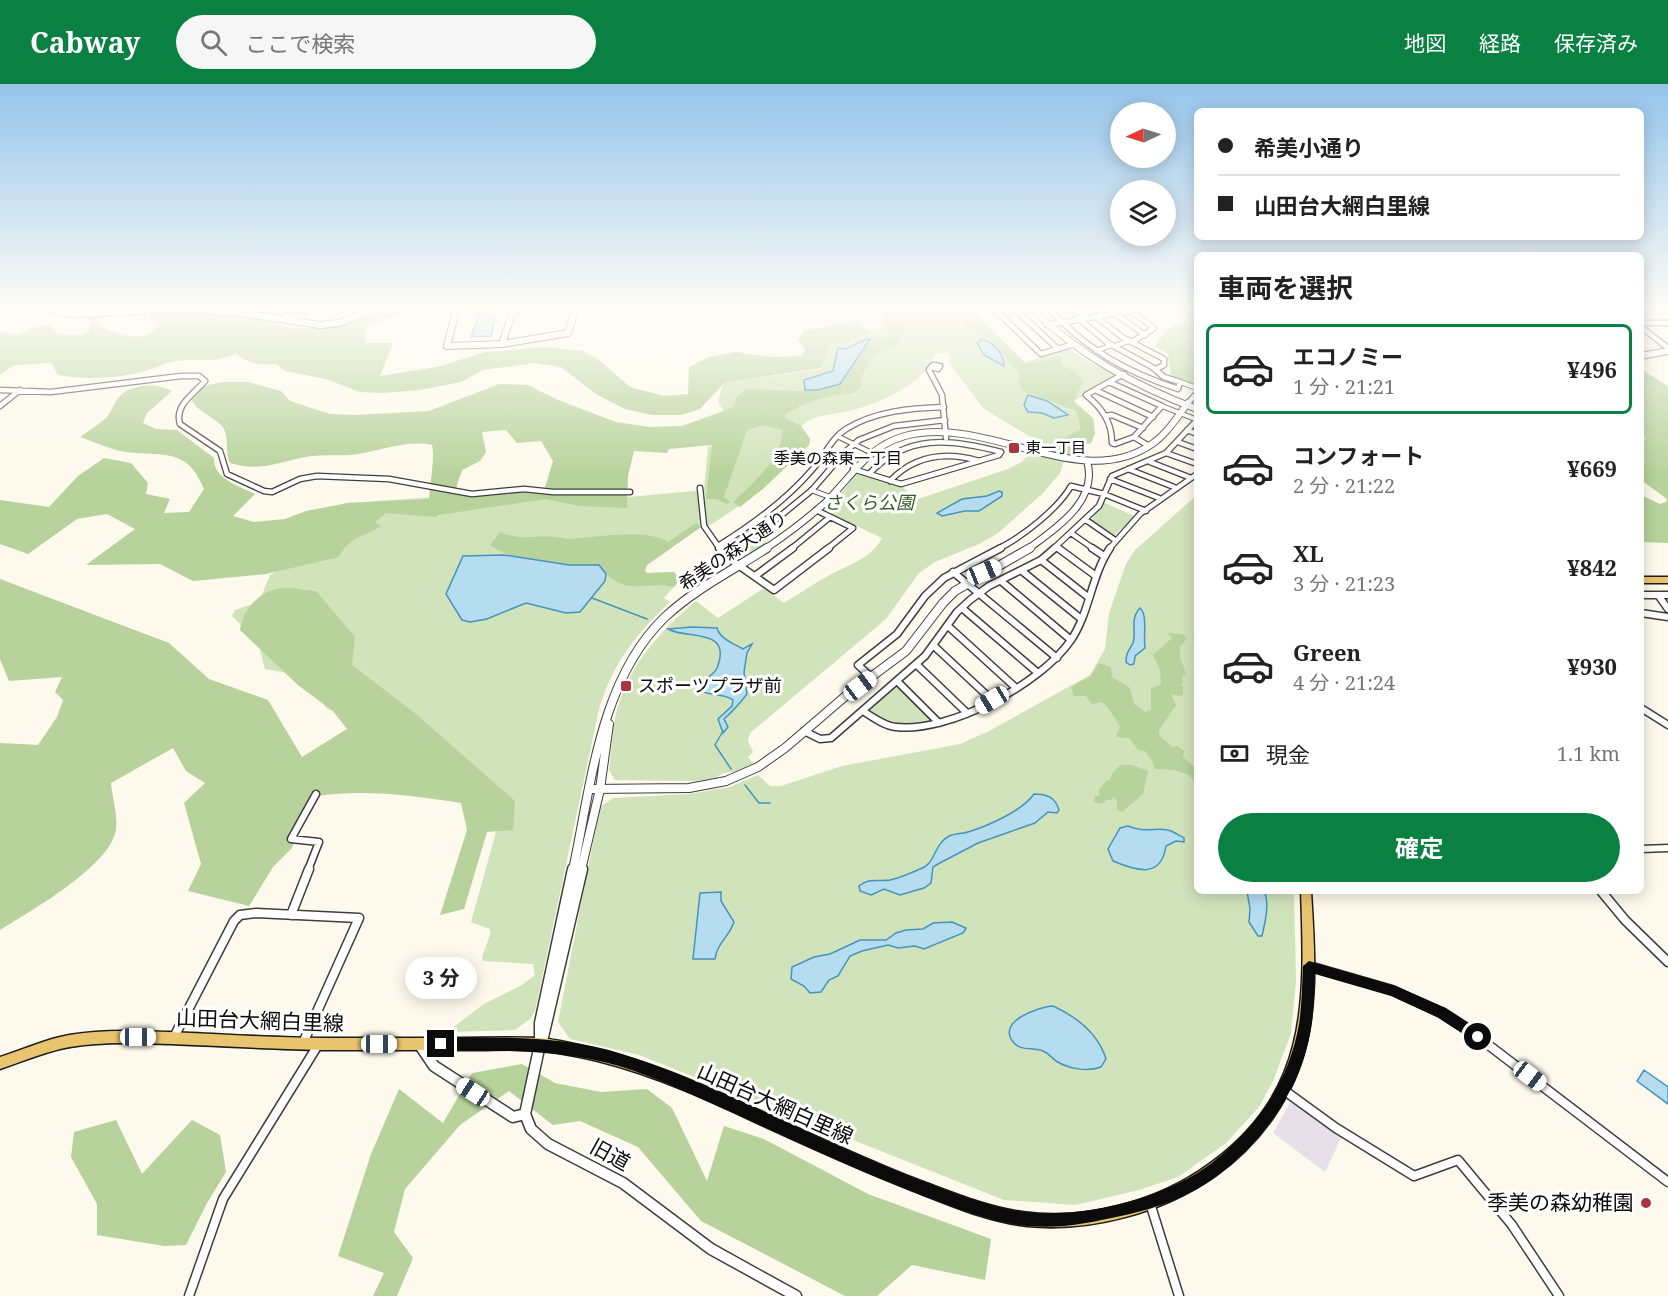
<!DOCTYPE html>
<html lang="ja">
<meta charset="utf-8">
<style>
body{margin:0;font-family:"Noto Serif","Noto Sans JP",serif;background:#f6f6f6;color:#222;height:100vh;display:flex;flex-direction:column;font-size:22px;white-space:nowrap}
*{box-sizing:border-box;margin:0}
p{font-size:20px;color:#767676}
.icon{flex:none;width:33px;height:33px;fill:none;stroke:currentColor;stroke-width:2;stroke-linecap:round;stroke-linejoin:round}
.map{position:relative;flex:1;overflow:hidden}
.sheet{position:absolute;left:1194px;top:168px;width:450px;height:642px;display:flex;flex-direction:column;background:#fff;border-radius:9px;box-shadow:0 3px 15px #0003}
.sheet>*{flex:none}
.top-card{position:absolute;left:1194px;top:24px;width:450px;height:132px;border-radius:9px;box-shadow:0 3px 15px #0003;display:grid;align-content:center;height:132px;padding:0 24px;background:#fff}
.needle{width:39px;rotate:266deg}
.buttons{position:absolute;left:1110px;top:18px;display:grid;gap:12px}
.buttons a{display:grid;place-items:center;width:66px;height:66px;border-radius:50%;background:#fff;box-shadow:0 3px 15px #0003;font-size:30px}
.end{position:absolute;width:27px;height:27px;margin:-14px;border:8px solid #0b0b0b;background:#fff;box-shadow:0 0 0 3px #fff}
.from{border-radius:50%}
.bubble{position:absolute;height:42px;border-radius:21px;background:#fff;box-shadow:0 3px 15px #0003;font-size:20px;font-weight:700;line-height:42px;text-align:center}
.car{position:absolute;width:18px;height:36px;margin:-18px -9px;border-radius:8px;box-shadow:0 0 4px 2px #0007;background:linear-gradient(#fff 24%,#345 0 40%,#fff 0 76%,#345 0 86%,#fff 0)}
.top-card b{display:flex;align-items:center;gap:21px;height:57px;font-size:22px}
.top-card b+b{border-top:2px solid #e0e0e0}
.top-card i{width:15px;height:15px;background:#222}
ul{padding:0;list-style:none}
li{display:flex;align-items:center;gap:18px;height:90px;margin:0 12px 9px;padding:0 12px;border:3px solid transparent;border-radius:9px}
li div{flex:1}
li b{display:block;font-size:22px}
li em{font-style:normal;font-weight:700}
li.on{border-color:#0b8043}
li>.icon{width:54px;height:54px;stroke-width:1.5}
h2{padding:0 24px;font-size:27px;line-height:72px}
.pay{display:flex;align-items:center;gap:15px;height:66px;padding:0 24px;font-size:22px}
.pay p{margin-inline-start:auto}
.button{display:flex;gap:12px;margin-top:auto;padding:12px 24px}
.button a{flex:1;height:69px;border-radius:36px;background:#0b8043;color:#fff;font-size:24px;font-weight:700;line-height:69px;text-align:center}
header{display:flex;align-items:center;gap:36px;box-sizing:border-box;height:84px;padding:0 30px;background:#0b8043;color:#fff}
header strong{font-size:28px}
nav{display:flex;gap:33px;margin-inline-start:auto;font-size:21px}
.search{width:420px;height:54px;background:#f6f6f6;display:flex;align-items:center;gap:15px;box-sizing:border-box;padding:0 21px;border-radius:33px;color:#767676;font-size:22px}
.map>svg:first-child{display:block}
.industrial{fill:#e8e0e9}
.green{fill:#d1e3ba}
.forest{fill:#b7d29b;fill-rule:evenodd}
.water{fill:#b6ddef;stroke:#4594bd;stroke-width:1.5}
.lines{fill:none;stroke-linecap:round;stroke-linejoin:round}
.stream{stroke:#4594bd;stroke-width:1.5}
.pedestrian-casing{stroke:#3e3e3e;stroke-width:6}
.minor-far2-casing{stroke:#3e3e3e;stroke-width:7}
.minor-far1-casing{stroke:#3e3e3e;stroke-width:9}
.minor-casing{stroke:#3e3e3e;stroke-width:11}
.tertiary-far2-casing{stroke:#3e3e3e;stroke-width:8}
.tertiary-far1-casing{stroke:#3e3e3e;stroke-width:10}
.tertiary-casing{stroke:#3e3e3e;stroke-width:13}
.primary-casing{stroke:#1c1c1c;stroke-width:3}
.pedestrian{stroke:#fff;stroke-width:4}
.minor-far2{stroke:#fff;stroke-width:4.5}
.minor-far1{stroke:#fff;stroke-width:6}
.minor{stroke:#fff;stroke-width:8}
.tertiary-far2{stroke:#fff;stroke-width:6}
.tertiary-far1{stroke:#fff;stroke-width:8}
.tertiary{stroke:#fff;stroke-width:10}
.primary{fill:#e9c570;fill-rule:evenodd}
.route{fill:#0b0b0b}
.poi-dot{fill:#ab3440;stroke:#fff;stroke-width:2}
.labels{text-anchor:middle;stroke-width:6;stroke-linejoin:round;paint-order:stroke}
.far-poi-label{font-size:15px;fill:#0b0b0b;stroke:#fff;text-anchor:start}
.far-neighbourhood-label{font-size:16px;fill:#0b0b0b;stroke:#fff}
.park-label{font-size:18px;font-style:italic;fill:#325b24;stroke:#fff}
.street-label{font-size:18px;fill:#0b0b0b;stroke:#fff}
.poi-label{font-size:18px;fill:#0b0b0b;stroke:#fff;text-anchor:start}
.near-street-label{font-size:21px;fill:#0b0b0b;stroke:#fff}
.near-poi-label{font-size:21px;fill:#0b0b0b;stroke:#fff;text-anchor:end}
</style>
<header>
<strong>Cabway</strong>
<div class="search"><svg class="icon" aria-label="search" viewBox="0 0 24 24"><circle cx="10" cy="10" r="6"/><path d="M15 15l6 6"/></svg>ここで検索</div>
<nav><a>地図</a><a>経路</a><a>保存済み</a></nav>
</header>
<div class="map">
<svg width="1668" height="1212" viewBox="0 0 1668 1212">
<rect width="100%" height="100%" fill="#fdf9ec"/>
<path class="industrial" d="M1292 1015 1342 1052 1325 1088 1273 1049Z"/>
<path class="green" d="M944 223H974L979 233 1025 279 1066 264 1113 291 1114 293 1074 317 1093 334 1095 349 1091 359 1083 361 1077 370H1066L1060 389 1044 408 998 449 979 460 935 478 919 489 886 535 750 649 748 657 753 668 748 673 754 680 739 687 723 689 715 694 695 697 615 696 609 686C612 667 612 645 617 626 629 581 662 545 696 517L718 534 764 504 784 519C799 510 813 500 828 492 847 481 872 475 882 454L825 427V425L840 411 857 389 902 402 915 416 1008 385 1022 378 1029 370 1039 373 1045 362 983 324 950 280 949 269H935C928 299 873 323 844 328 825 332 818 329 801 342L810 355 809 361C775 394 748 418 707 443L706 440 701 443 647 481 645 487 647 489 674 488 680 496 664 514 670 518C635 551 613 579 599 625L535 927 531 934 515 946 447 948 484 920 522 901 535 891 533 880 483 877 482 873 490 851V845L471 838 499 737 342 631 326 624 316 608 299 591 265 585 258 558 232 532 235 526 259 518 270 491 300 475 320 428 347 419 496 409 607 415 704 406 708 363 730 356 729 336 718 318 723 299 821 285 831 260C848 258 868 253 881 241H899L900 228 944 231Z
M1197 411V807H1294L1296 897 1291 949 1274 995 1259 1023 1226 1059 1178 1093 1139 1106 1075 1121 1004 1116 639 971 570 955 558 938 600 723 613 714 689 710 730 703 758 691 770 702H781L842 682 960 660 989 647 1090 591 1105 565 1109 529 1126 480 1135 466Z
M1103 418 1136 433 1113 452 1091 437Z
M750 444 770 455 753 469 738 475 723 462Z
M895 603H899L930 633 931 637C905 642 894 644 871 629L870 624Z"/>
<path class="forest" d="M68 223H152L110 231 97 236 98 242C116 249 148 263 159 239L151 236 149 232C183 217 237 223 274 223L272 226 277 231 275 235C293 265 398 215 430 228 406 228 388 233 366 243L365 259H393L380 292 437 283 485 268 544 263 583 267 599 276 630 303 664 312 688 310 689 283 709 273 736 268 769 273 802 272 805 265 798 256 804 247 858 236 866 245 874 248 844 259 831 260 821 284 724 299 700 325 681 331H652L625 325 596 310 561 283 535 279 483 286 461 298 420 306 383 309 360 308 326 295 285 287 277 280C264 281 245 280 236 269 216 280 199 274 177 277 162 279 148 288 133 290 108 295 82 295 58 291L51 279 14 281 0 291V248L19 251 29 245 49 240 57 250 82 251 89 246V236L84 228Z
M884 223 944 226 943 231 913 233 907 239 898 261C875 267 871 275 860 296L862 302C853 313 844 309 831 312 815 316 800 321 786 330L785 334 801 342 810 355 809 361 764 404 740 423 733 418C752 401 784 372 782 346L763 341 747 346 724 413 730 418 727 420 716 415H706L712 361 669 365 667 369 634 367 628 392 627 424 579 422 546 415 438 431 436 433 386 429 375 438 381 442C364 453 348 453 339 473L266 490 193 497 160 480 86 481 135 445 107 430 77 435 28 470 0 460V416L49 423 78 392 104 374 131 379 148 399 146 410 170 415 164 429 189 428 204 405C187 362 162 373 126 368 111 366 95 358 80 353 89 347 99 340 107 333 112 327 114 318 119 313 132 299 157 299 172 307L147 329 143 339 156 345 177 346 214 374C213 395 240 402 255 410L233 432 254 438 285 435 306 427 348 419 429 415C430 399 435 374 432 361 410 356 385 365 363 369 346 373 329 370 312 372 280 376 265 389 230 379 224 366 231 350 220 340 210 331 198 328 191 315L198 306 208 301 223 298H248L281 307 290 317 330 330 356 331 429 327 499 300 528 301 558 316 616 338 649 343 682 342 734 323 737 312 747 305 799 307 835 303 843 297 870 255H889L890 243 881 241ZM506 346 517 359 541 357 553 377 544 407 478 411 456 404 462 386 480 377 486 368 482 348Z
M1141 223H1197V303L1171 293 1168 270 1155 262 1167 245 1188 235 1184 231Z
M950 226H975L979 233 996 250C977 262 972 234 953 236Z
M998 252 1025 279 1038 278 1060 271 1062 274 1061 281 1077 289 1083 297 1074 318 1093 334 1095 349 1091 359 1083 361 1077 370H1066L1064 373 1051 371 1055 359 1081 345 1076 327 1023 307 1018 299 1020 291 991 256Z
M1641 285 1668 302V459L1641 458V411L1660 420 1666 418 1667 415 1641 396V356L1646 355 1641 349Z
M696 439 701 443 647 481 645 487 647 489 674 488 680 496 674 503C641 496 625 515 599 481 563 481 520 481 490 461L500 448C524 459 542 448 567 455 593 454 646 444 668 458Z
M0 495 169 559 209 595 268 616 302 673 347 645 333 627 299 602 240 546C243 525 259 507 282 504 292 503 305 507 316 507L355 553 352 581 416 630 515 717 513 746 487 748 464 825 440 831 467 746 461 719C413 712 366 705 318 712L297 746 292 764 273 783 249 822 188 807 201 780 184 719 205 699 186 687 173 664 111 699C112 713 118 731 116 745 112 781 29 828 0 846V659L38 661 57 633 63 616 55 608 62 593 9 597 0 575Z
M1168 549 1182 550 1187 554 1180 563V573L1186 590 1182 593 1183 599 1180 601 1183 602V610L1180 612 1171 610 1176 621 1159 646V651L1172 663 1178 662 1184 667 1183 673 1197 685V700C1188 686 1171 685 1155 685L1153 678 1145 667 1138 666 1129 654 1116 653 1120 643C1115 634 1110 625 1102 618L1092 620 1086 612H1074L1071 603 1091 592 1099 579 1111 583 1112 593 1130 604 1134 620 1145 628 1151 626V605L1161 600 1160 586 1153 571 1172 554Z
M1121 681H1132L1148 687 1143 710 1122 728 1117 725V717L1113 712 1112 716H1106L1102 720 1094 718 1095 712H1099V706L1107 696 1109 697 1114 687Z
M522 980 555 999 601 1008 647 1005 672 1024 707 1097 724 1042 764 1055 868 1110 991 1155 985 1196 912 1181 877 1212H845L701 1137 638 1063 580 1037 553 1041 509 1007 460 1041 405 1105 394 1148 413 1174 397 1212H373L384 1189 338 1172 371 1070 399 1005 443 1039 472 989Z
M116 1036 142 1090 192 1036 220 1051 226 1088 207 1119 186 1161 164 1162 97 1151V1120L71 1073 74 1048Z"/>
<path class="water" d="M482 223H498L491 252 471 253Z
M867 255H870L840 300 818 306H805L804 296 833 287 838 264 845 265Z
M982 255C993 258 1004 270 1004 282L984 271 977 259Z
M1028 311 1047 317 1068 331 1054 334 1042 329 1028 328 1024 321Z
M999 407 1002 408V412L979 427H965L942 432 937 429 962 415 987 412Z
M504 471 569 481H599L606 490 605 497 580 528 566 529 526 519 487 535 470 538 462 536 446 510 463 472Z
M1140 524C1148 531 1143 552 1145 564L1135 572 1134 580 1130 581 1126 578C1126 568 1129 567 1133 559 1137 548 1129 536 1140 524Z
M692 543 717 544C720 555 733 559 743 565L752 560 747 569 744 588 747 610C740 619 733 627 724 635L728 643 723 649 718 635 732 622 733 616C722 608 707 613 698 605 701 595 713 593 717 584 733 543 687 556 668 545Z
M1034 710C1047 710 1055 713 1059 726L1057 729 1048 728 1035 739 978 759 938 780 933 783 931 799 924 804 900 811 884 805 871 811 860 807 859 802C869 793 878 798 890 796 900 794 911 789 920 785 936 780 933 761 949 752 956 749 964 750 971 747 990 741 1023 726 1034 710Z
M1128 742C1146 750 1158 742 1171 747 1176 749 1180 752 1184 754V758L1176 757 1166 762C1161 795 1137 787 1113 777L1108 765 1120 744Z
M1247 807H1264C1270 819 1265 839 1262 852H1258L1249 838 1250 825Z
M721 808V817L734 838C729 853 717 859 715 875H693L700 809Z
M952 838 966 844 963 849 924 865 915 862 898 864 888 861 862 867 850 872 838 892 829 896 821 908 810 909 804 902 791 895 792 883 814 873 830 870 860 856H886L896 849 906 846 923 845 933 839Z
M1053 922C1077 933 1098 949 1106 975L1101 983C1087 988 1069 985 1056 977 1052 974 1049 970 1045 968 1035 962 1022 968 1014 959 995 938 1038 923 1053 922Z
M1644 986 1668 1003V1020L1637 997Z"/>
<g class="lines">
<path class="stream" d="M592 514 647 535
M723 647 715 661 731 685
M745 701 759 719H770"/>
<g class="pedestrian-casing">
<path id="pedestrian" d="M1114 262 1129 257
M1096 267 1112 261
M1180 298 1197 304
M1162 322 1195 335
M837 352 870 368
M811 406 830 413"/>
</g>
<g class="minor-far2-casing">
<path id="minor-far2" d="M992 223 1041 270 1071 261
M1047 223C1086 265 1124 287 1178 305L1180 298 1164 293 1152 283 1108 259 1078 234
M1069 223 1087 233
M997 229 1016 226 1058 265
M1114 229 1145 251
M286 232H303
M1095 232 1122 253 1164 275V281L1156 285
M1641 239H1668
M1047 241 1131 227 1154 244 1132 258
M1641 243 1668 264
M933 281 940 282 938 285 931 283Z
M929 286 942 311 946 354
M929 286 931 283
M1109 298 1162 322 1134 353 1115 360 1112 359C1112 338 1102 324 1086 311Z
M1109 298 1124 290
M0 306 51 308 181 292H199L205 297C194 310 174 321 180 340L220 367 227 390 264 407 272 408 300 395 317 392 389 395 472 410 524 405 553 408H630
M1095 306 1153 333
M1188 319 1197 309
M0 322 20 306
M1105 332 1112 331 1143 344
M1187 346 1197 350
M1134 353 1149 362
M1178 358 1197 365
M1166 369 1197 380
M1150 378 1191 394
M853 385 901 400 999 371 1001 368C951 355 907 349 869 390
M1128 385 1174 403
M1110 395 1159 414
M890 397C915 371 945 367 979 377
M700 404 704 442 720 465
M816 426 853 444 827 465
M1086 436 1115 456
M751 441 762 447 812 406 844 369 859 356 894 342 945 336
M1071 449 1094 465
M718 462C752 441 785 417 811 387 824 374 830 355 846 345 875 327 911 324 944 323
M1056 462 1060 465
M791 465 830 433
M998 465C1022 453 1058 425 1071 402L1104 410 1146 427
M1053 465 1099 422 1112 392 1166 369 1197 336
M1109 465 1140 430 1197 390"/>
</g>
<g class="minor-far1-casing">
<path id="minor-far1" d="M719 464 734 478 774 506 829 464
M1058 464 1096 492
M1092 464 1104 472
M1041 476 1088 513
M1022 487 1080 534
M953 488 1057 574
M755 492 793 464
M1001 497 1071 556
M1641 511H1668
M1658 511 1668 525
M962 524 1038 589
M1641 529 1668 533
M948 542 1015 603
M934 562 992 616
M916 580 967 629
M871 593 858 581 897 550 925 512 944 494 1001 464
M897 597 939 639
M1641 624 1668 641
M863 627C873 633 884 642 896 643 949 649 1041 600 1071 556 1090 528 1091 492 1110 464
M804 647 820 655 831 654 925 572 957 528 970 516 989 502 1041 476 1055 464
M1641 765 1668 764
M308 786 319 758 291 755 316 710"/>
</g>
<g class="minor-casing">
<path id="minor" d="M1601 807 1625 836 1668 878
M291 831 309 785
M1309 882 1392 906 1441 929 1478 953 1668 1098
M174 953 234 837 240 831 256 829 359 834 303 959
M1285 1007 1336 1044 1414 1092 1458 1076 1512 1141 1559 1212
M1150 1119 1179 1212
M189 1212 223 1115 318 961"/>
</g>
<g class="tertiary-far2-casing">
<path id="tertiary-far2" d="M41 223 71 230 189 225 240 229 320 241 339 239 370 227 390 223
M457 223 447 262 502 260 568 249 576 223
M933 223H972
M1030 223C1079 271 1133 301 1197 325
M513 225 572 223
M502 260 514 223
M1641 272 1668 267
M765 465C786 451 807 435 826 418 851 393 868 362 905 352 989 330 1080 410 1152 360 1167 350 1177 333 1188 319
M1028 465C1056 444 1099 417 1087 377"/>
</g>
<g class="tertiary-far1-casing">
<path id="tertiary-far1" d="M592 705 689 704 726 697 758 683 785 664 848 610 906 567 943 519 955 507 1030 464
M573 786C591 702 600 595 665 533 695 505 733 486 767 464
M581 786 600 705 609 640"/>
</g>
<g class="tertiary-casing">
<path id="tertiary" d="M543 953 582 785
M419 960 434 982 513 1033 525 1030 531 1045 548 1060 623 1099 711 1165 796 1212
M525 1030 540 960V939L573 785"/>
</g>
<g class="primary-casing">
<path id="primary" d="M1641 493H1668V499H1641Z
M1301 807H1311C1314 857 1318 908 1307 957 1295 1012 1260 1060 1215 1092 1162 1129 1091 1148 1027 1142 988 1138 950 1121 914 1107 864 1088 816 1066 768 1044 713 1018 658 992 598 977 580 973 562 969 544 967 521 964 496 966 472 966 422 966 372 966 322 966 271 965 221 962 171 960 134 959 97 957 60 965 40 970 20 978 0 985V973C20 967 39 958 60 953 95 945 132 947 169 948 221 950 273 954 325 954 367 954 409 954 451 954 479 954 508 953 537 954 557 955 579 961 599 966 652 978 702 1001 752 1023 807 1048 861 1074 918 1096 951 1108 986 1123 1022 1128 1085 1137 1157 1118 1208 1081 1309 1009 1305 918 1301 807Z"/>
</g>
<use href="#pedestrian" class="pedestrian"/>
<use href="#minor-far2" class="minor-far2"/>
<use href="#minor-far1" class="minor-far1"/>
<use href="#minor" class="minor"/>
<use href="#tertiary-far2" class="tertiary-far2"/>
<use href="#tertiary-far1" class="tertiary-far1"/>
<use href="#tertiary" class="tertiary"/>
<use href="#primary" class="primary"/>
</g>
<linearGradient id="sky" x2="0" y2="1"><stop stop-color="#94c4eb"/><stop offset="0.57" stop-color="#fefcf6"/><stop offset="1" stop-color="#fefcf6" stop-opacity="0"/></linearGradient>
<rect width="1668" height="393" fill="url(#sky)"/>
<path class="route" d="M1309 877 1396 902 1446 924 1483 948 1484 953 1483 957 1478 959 1474 957 1437 933 1391 912 1315 890C1314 906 1314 922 1312 938 1304 998 1269 1051 1222 1088 1192 1112 1158 1124 1121 1132 1089 1139 1060 1145 1027 1142 992 1139 959 1125 926 1113 858 1087 793 1056 727 1026 692 1011 656 993 619 982 559 965 502 967 441 966L436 964 434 960 436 955 441 953C501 954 563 951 622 970 725 1003 819 1058 920 1096 955 1109 988 1123 1025 1128 1083 1135 1167 1114 1213 1078 1258 1042 1289 997 1299 940 1302 921 1302 901 1303 882Z"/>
<g class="poi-dot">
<rect x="1008" y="358" width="12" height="12" rx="3"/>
<rect x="620" y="596" width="12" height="12" rx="3"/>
<circle cx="1646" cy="1119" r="6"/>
</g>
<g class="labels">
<g class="far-poi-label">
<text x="1026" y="369">東一丁目</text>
</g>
<g class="far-neighbourhood-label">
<text x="838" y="380">季美の森東一丁目</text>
</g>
<g class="park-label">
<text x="869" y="425">さくら公園</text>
</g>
<g class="street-label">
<text transform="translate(733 467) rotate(-34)" y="6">希美の森大通り</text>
</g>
<g class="poi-label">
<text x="638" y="608">スポーツプラザ前</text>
</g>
<g class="near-street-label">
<text transform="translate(260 937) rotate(2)" y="7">山田台大網白里線</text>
<text transform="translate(775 1020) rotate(24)" y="7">山田台大網白里線</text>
<text transform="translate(610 1071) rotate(29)" y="7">旧道</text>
</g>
<g class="near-poi-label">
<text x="1634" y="1126">季美の森幼稚園</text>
</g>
</g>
</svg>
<div class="buttons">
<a><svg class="needle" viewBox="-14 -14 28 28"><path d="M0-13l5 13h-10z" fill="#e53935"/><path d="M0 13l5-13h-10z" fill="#767676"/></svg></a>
<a><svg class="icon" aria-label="layers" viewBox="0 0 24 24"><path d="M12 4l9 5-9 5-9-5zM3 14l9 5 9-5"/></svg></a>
</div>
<i class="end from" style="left:1478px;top:953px"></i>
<i class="end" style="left:441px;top:960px"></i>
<div class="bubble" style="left:405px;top:873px;width:72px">3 分</div>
<i class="car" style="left:984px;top:488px;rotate:68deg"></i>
<i class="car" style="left:860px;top:602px;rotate:53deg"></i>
<i class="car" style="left:992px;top:616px;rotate:239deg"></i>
<i class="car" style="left:138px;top:953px;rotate:90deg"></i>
<i class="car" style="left:379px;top:960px;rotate:90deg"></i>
<i class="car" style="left:1530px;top:992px;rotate:127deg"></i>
<i class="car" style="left:473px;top:1008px;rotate:303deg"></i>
<div class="top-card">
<b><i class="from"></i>希美小通り</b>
<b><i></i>山田台大網白里線</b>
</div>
<section class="sheet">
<h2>車両を選択</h2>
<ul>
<li class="on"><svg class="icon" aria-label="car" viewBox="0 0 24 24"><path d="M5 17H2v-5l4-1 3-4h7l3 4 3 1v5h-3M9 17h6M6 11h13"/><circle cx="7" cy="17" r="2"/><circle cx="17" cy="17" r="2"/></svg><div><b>エコノミー</b><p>1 分 · 21:21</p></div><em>¥496</em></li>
<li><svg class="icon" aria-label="car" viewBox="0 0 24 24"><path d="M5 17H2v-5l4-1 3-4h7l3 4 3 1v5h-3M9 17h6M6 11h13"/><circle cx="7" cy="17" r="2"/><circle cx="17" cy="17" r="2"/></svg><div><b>コンフォート</b><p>2 分 · 21:22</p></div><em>¥669</em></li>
<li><svg class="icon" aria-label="car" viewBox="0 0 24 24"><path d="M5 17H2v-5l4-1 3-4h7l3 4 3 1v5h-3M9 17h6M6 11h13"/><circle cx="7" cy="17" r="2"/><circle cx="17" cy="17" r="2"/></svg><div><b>XL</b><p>3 分 · 21:23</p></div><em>¥842</em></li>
<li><svg class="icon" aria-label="car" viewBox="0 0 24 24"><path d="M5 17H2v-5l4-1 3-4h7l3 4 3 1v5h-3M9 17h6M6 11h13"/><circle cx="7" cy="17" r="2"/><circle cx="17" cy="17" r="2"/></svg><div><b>Green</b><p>4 分 · 21:24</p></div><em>¥930</em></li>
</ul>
<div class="pay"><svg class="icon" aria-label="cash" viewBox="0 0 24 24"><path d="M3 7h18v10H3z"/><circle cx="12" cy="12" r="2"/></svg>現金<p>1.1 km</p></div>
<div class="button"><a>確定</a></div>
</section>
</div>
